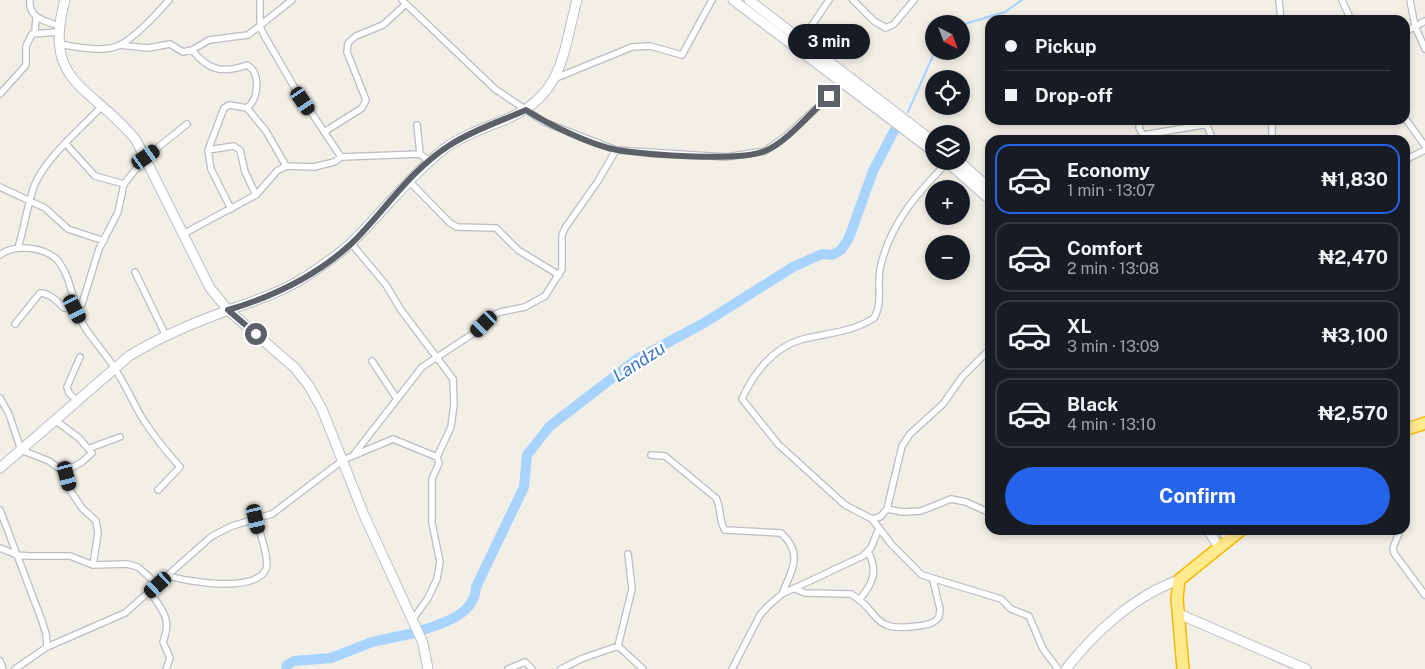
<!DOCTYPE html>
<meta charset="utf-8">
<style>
body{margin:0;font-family:"Public Sans",sans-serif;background:#242831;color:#f1f3f6;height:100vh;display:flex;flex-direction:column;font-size:19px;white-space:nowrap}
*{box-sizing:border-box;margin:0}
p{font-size:16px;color:#9ea1a6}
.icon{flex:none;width:28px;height:28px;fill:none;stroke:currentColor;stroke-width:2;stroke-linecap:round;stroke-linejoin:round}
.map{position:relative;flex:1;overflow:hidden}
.sheet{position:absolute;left:985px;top:135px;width:425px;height:400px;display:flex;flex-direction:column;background:#171b24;border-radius:15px;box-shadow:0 2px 8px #0003}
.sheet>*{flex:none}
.hud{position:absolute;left:985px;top:15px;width:425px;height:110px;border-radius:15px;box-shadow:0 2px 8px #0003;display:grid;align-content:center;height:110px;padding:0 20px;background:#171b24}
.needle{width:32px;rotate:138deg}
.buttons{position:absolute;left:925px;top:15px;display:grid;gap:10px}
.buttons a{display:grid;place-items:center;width:45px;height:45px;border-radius:50%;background:#171b24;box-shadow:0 2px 8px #0003;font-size:25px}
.end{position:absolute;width:22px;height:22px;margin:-11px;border:6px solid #5d6167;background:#fff;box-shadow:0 0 0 2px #fff}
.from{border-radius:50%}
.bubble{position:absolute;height:35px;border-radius:18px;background:#171b24;box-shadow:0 2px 8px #0003;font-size:16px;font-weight:700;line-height:35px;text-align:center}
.car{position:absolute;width:15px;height:30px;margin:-15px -8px;border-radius:6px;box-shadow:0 0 4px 1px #0007;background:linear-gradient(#222 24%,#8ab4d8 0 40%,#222 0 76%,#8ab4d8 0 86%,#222 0)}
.hud b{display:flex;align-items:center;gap:18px;height:48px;font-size:19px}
.hud b+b{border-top:1px solid #363941}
.hud i{width:12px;height:12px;background:#f1f3f6}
ul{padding:9px 0 0;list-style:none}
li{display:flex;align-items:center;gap:15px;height:70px;margin:0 10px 8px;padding:0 10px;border:2px solid #363941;border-radius:15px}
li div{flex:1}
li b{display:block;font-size:19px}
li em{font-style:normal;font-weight:700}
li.current{border-color:#2563eb}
li>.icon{width:45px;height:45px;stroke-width:1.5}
.cta{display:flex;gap:10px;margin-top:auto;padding:10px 20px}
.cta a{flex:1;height:58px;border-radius:30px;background:#2563eb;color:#fff;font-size:20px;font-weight:700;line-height:58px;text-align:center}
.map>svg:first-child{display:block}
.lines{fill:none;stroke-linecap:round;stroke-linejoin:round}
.stream{stroke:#a8d3ff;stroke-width:2}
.river{stroke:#a8d3ff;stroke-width:10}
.street-casing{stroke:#babdc2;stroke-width:8}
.secondary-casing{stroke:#bbbec5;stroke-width:11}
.highway-casing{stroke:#f7b900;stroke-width:14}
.street{stroke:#fff;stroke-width:5.5}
.secondary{stroke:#fff;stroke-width:9}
.highway{stroke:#ffea8f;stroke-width:11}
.route{stroke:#5d6167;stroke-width:6}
.labels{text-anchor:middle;stroke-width:5;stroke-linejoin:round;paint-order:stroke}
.water-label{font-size:18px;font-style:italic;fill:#3c76c6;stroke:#fff}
</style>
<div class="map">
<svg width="1425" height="669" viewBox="0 0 1425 669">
<rect width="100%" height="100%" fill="#f1efe6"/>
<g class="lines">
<path class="stream" d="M961 25 1005 12 1022 0
M908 112 935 51"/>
<path class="river" d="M423 630C444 623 475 614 476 587L524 487 527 455 550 426 637 359 704 323 793 267 822 254 832 255 841 250 849 238 873 171 894 131
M286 669 287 665 294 661 331 658 372 642 414 633"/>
<g class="street-casing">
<path id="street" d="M30 0C28 18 45 21 59 26
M260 0V27L264 35 293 85 341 157
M402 0 495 89 544 122 616 150 726 157 765 151 786 136 843 84
M853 0 874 21 886 28 894 24 914 0
M1279 0 1281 20
M1342 0 1351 20
M1410 0 1415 26 1425 49
M35 32 36 17
M1405 32 1425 21
M802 40 829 0
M59 44C76 47 104 53 120 45 138 35 156 15 169 0
M119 45 148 48 170 44 183 52 192 50 209 40 248 35 292 0
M192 50C208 70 222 74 247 65 261 72 259 99 247 108
M556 78 632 47 650 46 682 55 712 0
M0 94 26 65V46L32 34 58 32
M1405 118 1425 146
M1140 120 1139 128 1143 135 1203 125 1207 126 1213 140
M417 125 420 154 429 161
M324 132 362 108 366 100 347 52 348 43 356 36 383 25 406 4
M1272 140V120
M66 144 95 176 124 184
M208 150 234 146 240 150 245 172 256 195
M146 157 187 124
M1405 160 1425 150
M948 162C917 193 889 225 880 269 877 285 883 303 874 318 851 333 825 333 800 340 773 348 753 374 742 399L778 444 845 505 872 519 892 545 922 575 1001 599 1011 609 1029 616 1043 649 1058 669
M409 181 450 223 457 227 496 228 518 250 559 275
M0 187 45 208 68 229 104 241
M231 209 211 169 208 150 224 108 229 105 247 108 266 131 286 166
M183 234 256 195 277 171 286 166 314 167 334 162 341 157 420 154
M351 243 386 285 401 310 453 379 454 404 451 427 437 457
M18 248C24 228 28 202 35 184 48 155 80 130 101 107
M0 255C15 243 47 247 59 262 73 281 72 306 84 326 93 341 106 353 115 369 125 384 132 400 141 416 152 434 166 451 180 467L158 490
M135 272 166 336
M15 324 40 293C50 293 58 302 64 308L75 309 82 304 99 249 118 212 124 184 136 169 147 161
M372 361 397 399
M0 398 9 414 21 450 49 461 64 472 70 490 82 508 96 521 98 533 93 565
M77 401 69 393 67 387 80 357
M55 420 79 438 92 453 82 462 64 472
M90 448 120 437
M355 453 422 367 477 331 492 316 500 312 525 307 545 296 562 269V235L565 228 598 181 616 150
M651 455 665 456 716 498C722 509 718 521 725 530L781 533C804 554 792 570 782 594
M887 509 903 512 921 511 951 499 966 502 990 513
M0 510 42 621 46 634 47 647
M872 519 880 517 887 509 902 446 910 434 943 404 962 377 990 349
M1400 530 1393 548 1394 553 1425 595
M0 548 17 555 29 556H70L93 565 127 564 138 567 158 585
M169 576C188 582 256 593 266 569 270 560 259 530 256 519
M795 589 805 593 851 594C881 611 869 633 918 626 926 625 934 624 939 617L940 609 933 580
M150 592C163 611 172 619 163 642L170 658 166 669
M859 600C872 585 879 571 868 552
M618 646 632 589 628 554
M0 661 3 669
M15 669 47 647 125 613 212 536 232 526 272 514 343 460 393 439 437 457 439 463 432 479V523L440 562 437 579 428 598 413 619
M508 669 525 662 532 669
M561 669 581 659 618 646 643 669
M732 669 760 615 768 606 782 594 863 556 871 548 879 528"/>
</g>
<g class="secondary-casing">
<path id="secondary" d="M65 0C41 85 94 87 136 140L210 288 228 310 295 368 309 386 322 409 364 515 423 643 428 669
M733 0 934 152
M749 0 934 142
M946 161 990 200
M959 161 990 189
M0 468 129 356C160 337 195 322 229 310 254 301 279 293 302 279 319 268 336 257 351 243 383 212 409 177 444 149 463 135 487 127 509 118 564 94 563 51 577 0
M1208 530 1219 547
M1222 530 1229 539
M1179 614 1306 669
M1066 669C1094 633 1135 595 1179 580"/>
</g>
<g class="highway-casing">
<path id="highway" d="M1405 430 1425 423
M1183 669 1177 599 1179 580 1241 530"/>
</g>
<use href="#street" class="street"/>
<use href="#secondary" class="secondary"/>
<use href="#highway" class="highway"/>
</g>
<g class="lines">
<path class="route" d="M256 334 228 310C272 297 316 276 351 244 384 212 410 170 450 145 473 130 501 121 526 110 549 125 591 145 617 150 648 155 739 162 765 151 787 142 811 112 829 96"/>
</g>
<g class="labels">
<g class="water-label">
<text transform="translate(639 362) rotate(-33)" y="6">Landzu</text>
</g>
</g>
</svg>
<div class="buttons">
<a><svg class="needle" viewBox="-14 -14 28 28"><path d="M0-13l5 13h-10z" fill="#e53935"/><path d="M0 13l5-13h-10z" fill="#9ea1a6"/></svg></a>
<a><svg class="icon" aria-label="locate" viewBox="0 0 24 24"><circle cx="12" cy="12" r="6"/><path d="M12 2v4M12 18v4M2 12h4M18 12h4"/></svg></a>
<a><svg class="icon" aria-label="layers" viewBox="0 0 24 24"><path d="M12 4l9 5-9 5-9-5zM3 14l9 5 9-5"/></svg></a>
<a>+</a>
<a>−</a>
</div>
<i class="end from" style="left:256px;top:334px"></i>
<i class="end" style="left:829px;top:96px"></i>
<div class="bubble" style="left:788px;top:24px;width:82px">3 min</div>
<i class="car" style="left:303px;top:101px;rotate:146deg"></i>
<i class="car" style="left:146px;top:157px;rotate:55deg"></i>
<i class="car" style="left:75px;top:309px;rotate:153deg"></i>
<i class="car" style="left:484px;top:324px;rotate:225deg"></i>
<i class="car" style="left:67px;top:476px;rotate:165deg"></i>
<i class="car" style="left:256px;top:519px;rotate:167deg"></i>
<i class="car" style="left:158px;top:585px;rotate:228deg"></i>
<div class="hud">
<b><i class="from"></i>Pickup</b>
<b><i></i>Drop-off</b>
</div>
<section class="sheet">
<ul>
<li class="current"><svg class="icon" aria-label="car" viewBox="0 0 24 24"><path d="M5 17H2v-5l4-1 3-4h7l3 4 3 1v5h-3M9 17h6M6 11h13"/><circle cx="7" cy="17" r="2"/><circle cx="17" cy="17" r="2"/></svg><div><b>Economy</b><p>1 min · 13:07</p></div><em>₦1,830</em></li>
<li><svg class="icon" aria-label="car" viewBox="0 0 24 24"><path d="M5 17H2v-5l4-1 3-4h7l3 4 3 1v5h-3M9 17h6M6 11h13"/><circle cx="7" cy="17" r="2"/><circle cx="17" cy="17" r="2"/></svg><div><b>Comfort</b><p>2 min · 13:08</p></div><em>₦2,470</em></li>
<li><svg class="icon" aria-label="car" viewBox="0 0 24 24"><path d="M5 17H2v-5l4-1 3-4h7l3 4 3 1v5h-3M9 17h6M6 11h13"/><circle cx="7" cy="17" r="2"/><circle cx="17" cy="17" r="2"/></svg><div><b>XL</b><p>3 min · 13:09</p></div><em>₦3,100</em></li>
<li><svg class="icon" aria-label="car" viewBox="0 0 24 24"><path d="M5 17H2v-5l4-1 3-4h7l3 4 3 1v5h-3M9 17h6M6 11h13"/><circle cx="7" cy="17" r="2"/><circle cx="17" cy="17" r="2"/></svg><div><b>Black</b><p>4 min · 13:10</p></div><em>₦2,570</em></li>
</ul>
<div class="cta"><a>Confirm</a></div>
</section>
</div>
